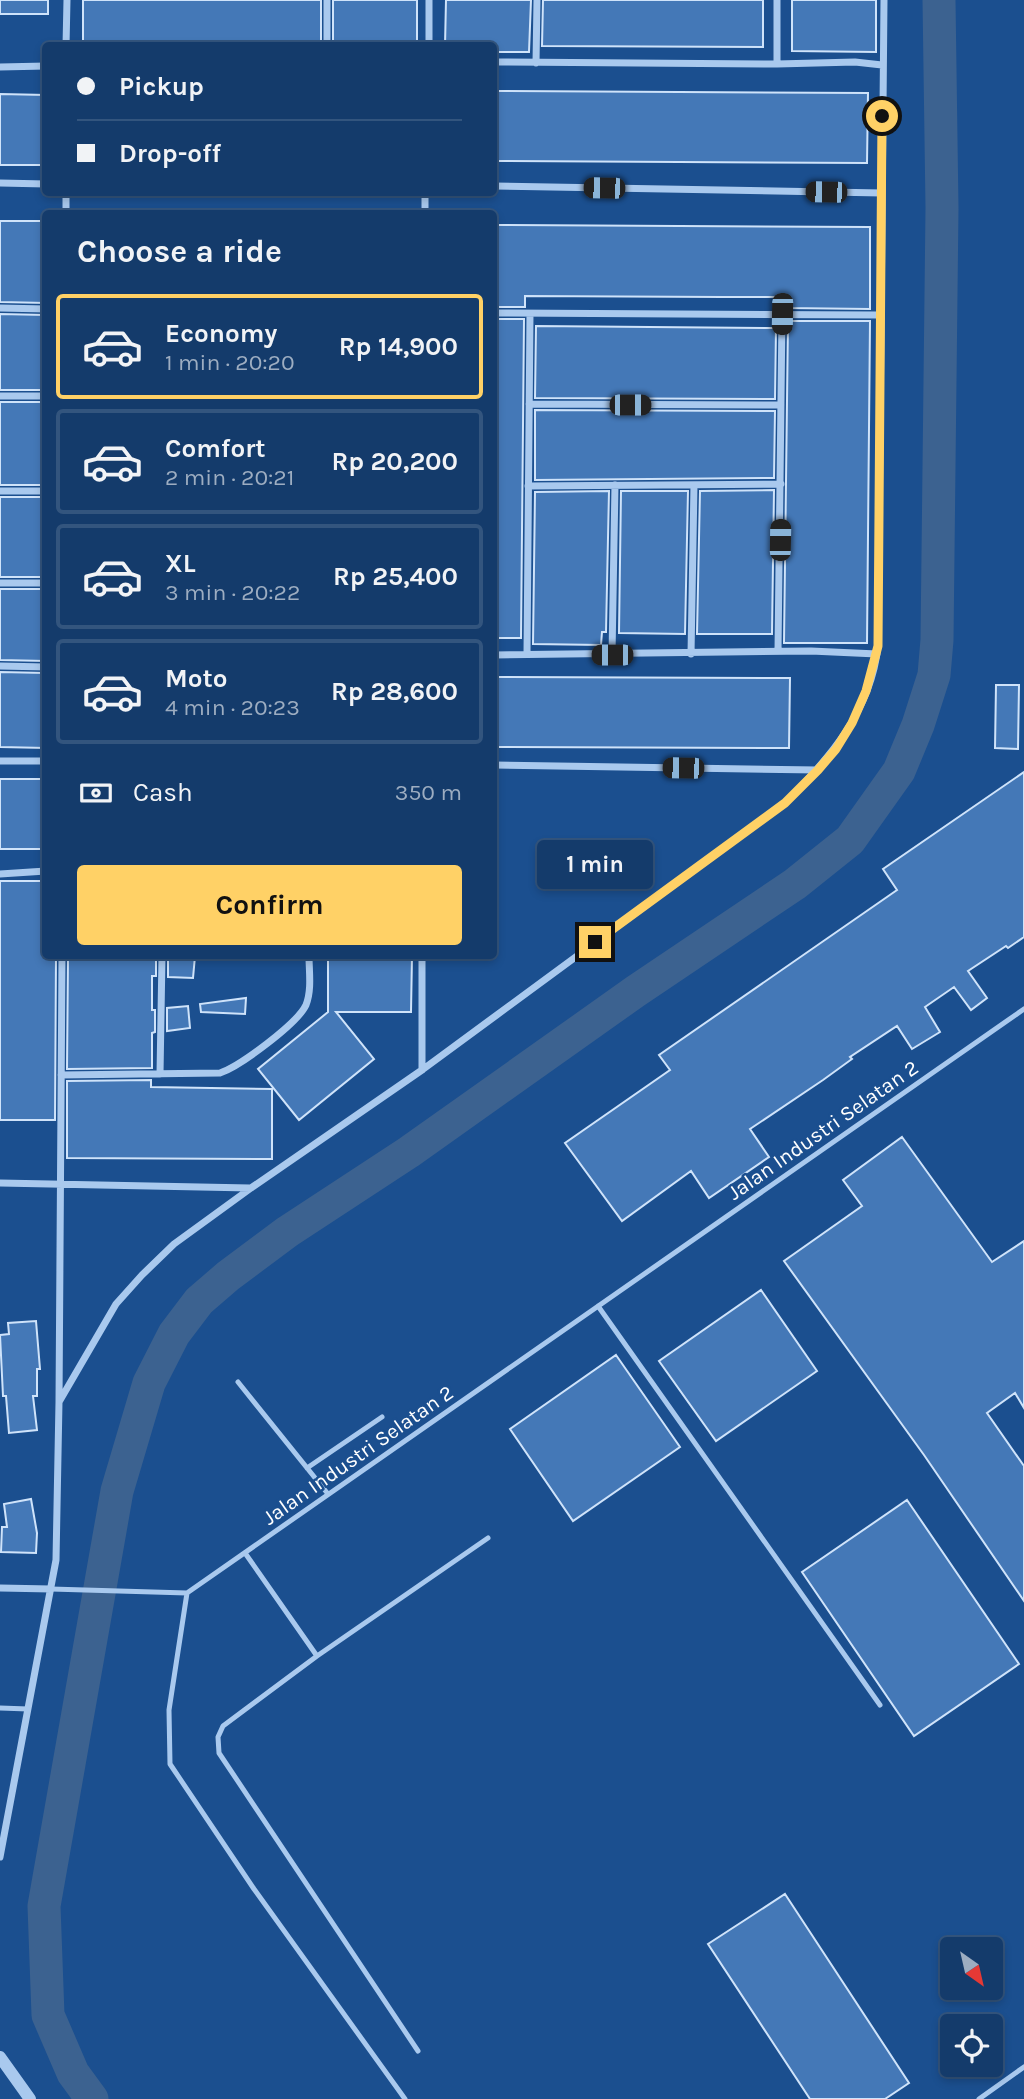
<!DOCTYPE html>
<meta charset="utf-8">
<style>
body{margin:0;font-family:Karla,sans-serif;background:#214673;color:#f1f3f6;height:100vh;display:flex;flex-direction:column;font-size:26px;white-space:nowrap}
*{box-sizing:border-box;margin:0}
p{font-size:23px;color:#9dadc1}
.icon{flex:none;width:38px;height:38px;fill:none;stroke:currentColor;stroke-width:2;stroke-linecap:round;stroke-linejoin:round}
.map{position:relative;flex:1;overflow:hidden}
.details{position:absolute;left:42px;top:210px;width:455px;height:749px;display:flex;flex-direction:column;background:#143b6b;border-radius:7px;box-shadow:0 4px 10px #0003,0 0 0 2px #33557e}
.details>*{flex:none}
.banner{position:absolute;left:42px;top:42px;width:455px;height:154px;border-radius:7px;box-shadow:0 4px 10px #0003,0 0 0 2px #33557e;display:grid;align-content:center;height:154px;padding:0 35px;background:#143b6b}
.needle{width:46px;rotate:146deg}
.buttons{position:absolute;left:940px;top:1937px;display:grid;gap:14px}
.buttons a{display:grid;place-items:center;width:63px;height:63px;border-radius:7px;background:#143b6b;box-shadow:0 4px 10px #0003,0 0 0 2px #33557e;font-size:35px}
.end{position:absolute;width:32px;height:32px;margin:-16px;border:9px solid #ffd166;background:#111;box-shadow:0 0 0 4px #111}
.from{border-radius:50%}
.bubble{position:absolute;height:49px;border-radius:7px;background:#143b6b;box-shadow:0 4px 10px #0003,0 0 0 2px #33557e;font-size:23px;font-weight:700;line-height:49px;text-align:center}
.car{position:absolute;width:21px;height:42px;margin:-21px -10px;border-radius:9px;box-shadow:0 0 5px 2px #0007;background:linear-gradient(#222 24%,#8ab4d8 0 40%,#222 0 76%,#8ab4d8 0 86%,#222 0)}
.banner b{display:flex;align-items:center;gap:24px;height:66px;font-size:26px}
.banner b+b{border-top:2px solid #33557e}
.banner i{width:18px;height:18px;background:#f1f3f6}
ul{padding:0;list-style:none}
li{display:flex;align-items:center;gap:21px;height:105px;margin:0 14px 10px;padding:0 21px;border:4px solid #33557e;border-radius:7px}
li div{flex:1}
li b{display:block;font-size:26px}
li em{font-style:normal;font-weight:700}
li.selected{border-color:#ffd166}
li>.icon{width:63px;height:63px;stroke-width:1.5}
h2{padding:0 35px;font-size:32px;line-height:84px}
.pay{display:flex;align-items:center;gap:18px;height:77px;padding:0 35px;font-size:26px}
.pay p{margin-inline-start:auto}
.cta{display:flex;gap:14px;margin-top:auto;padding:14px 35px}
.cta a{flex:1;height:80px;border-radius:7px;background:#ffd166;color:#111;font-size:28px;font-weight:700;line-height:80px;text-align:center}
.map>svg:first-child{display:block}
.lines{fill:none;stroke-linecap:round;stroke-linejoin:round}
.river{stroke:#3c6290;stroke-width:33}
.building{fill:#4478b7;stroke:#cfe3fa;stroke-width:2}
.service{stroke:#a9c9ee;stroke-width:5}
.minor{stroke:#a9c9ee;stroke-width:7}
.tertiary{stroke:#a9c9ee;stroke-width:12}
.route{stroke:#ffd166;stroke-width:9}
.labels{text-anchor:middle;stroke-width:5;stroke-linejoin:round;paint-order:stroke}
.street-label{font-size:21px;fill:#fff;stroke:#1b4f8f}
</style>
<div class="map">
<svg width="1024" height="2099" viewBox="0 0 1024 2099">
<rect width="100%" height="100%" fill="#1b4f8f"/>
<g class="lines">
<path class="river" d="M92 2099 73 2073 48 2015 44 1906 117 1491 149 1383 174 1334 199 1301 228 1276 287 1232 409 1152 636 991 795 884 850 840 899 771 918 725 934 675 937 640 942 208 939 0"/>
</g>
<path class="building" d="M0 0H48V14H0Z
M83 0H321V46H83Z
M333 0H417V46H333Z
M446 0H531L529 52H494V46H445Z
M543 0H763V47L542 46Z
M792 0H876V52L792 51Z
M494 91 868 93 867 163 494 161Z
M0 94 46 95V165H0Z
M0 221H46V303L0 302Z
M494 225 870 227V309L786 308V297H723L525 296V307H494Z
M0 314 46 315V390H0Z
M494 319H524L521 638H494Z
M788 321H870L867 643H784Z
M536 326 776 328 775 399 535 398Z
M0 402H46V485H0Z
M535 410 775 411 774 478 535 480Z
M774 490 772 634H697L700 491Z
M609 491 606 632H602L601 645 533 644 535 492Z
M621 491H688L685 634 619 633Z
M0 497H46V577H0Z
M0 589H46V661L0 660Z
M0 672 46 673V748L0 747Z
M494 677 790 678 789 748 494 747Z
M996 685H1019L1018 749 995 748Z
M1024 772V937L1008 948 1006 946 968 971 987 998 971 1010 954 987 925 1007 940 1032 912 1049 897 1026 850 1057 852 1059 823 1080 750 1129 769 1157 709 1198 691 1171 622 1221 565 1143 670 1070 659 1055 897 890 883 869Z
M0 779H46V849H0Z
M0 881H46V956H56L55 1120H0Z
M68 956H156V976H152V1010H155V1032L152 1033V1068L67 1069Z
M168 956H195L193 978 168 977Z
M328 956H412L411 1012H336L374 1059 299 1120 258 1069 328 1012Z
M246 998 245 1014 201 1012 200 1004Z
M188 1006 190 1028 167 1031V1008Z
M151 1080V1087L272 1089V1159L67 1158V1081Z
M902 1137 992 1262 1024 1241V1408L1015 1393 987 1413 1024 1466V1601L924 1455 784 1261 862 1206 843 1180Z
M761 1290 817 1371 716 1441 659 1361Z
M36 1321 40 1369H37V1396H33L37 1430 9 1433 6 1396H3L0 1335 9 1334 8 1323Z
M616 1355 680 1447 573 1521 510 1429Z
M31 1499 37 1533 36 1553 1 1552 2 1527H7L4 1504Z
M907 1500 1019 1664 914 1736 802 1572Z
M785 1894 909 2083 885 2099H810L708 1944Z"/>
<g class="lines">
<path class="service" d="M598 1306 880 1705
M238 1382 328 1494
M307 1468 382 1417
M245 1553 317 1656 223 1726 218 1737 219 1753 418 2051
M51 1589 187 1593
M317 1656 488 1538
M0 1708 28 1709
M405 2099 254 1889 170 1764 169 1710 187 1593 1024 1009
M979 2099 1024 2067"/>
<path class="minor" d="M66 46 67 0
M327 46V0
M429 46V0
M494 62 777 64 855 62 882 65
M536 63 537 0
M777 64V0
M0 67 46 66
M0 183 46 184
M494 186 882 193
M425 192V214
M66 214V192
M0 308 46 309
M494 313 881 315
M0 396H46
M529 404 781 405
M528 486 781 484
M0 491H46
M0 583H46
M778 651 782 314
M527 654 530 314
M691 654 694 485
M494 655 811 651 877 654
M612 655 615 485
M0 666 46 667
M0 761H46
M494 765 818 770
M0 874 46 871
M422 1070V956
M160 1074 162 956
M61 1075 220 1073C240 1066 297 1024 306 1005 312 990 309 971 309 956
M0 1183 250 1188
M59 1402 62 956
M0 1588 51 1589
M0 1857 56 1560 59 1402 116 1304 142 1275 174 1244 251 1188 422 1070 785 803C829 759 871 711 878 646L884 0"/>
<path class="tertiary" d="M0 2057 30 2099"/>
</g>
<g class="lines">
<path class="route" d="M595 942 785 803 818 770 836 749 852 723 866 691 878 646 882 116"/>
</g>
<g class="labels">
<g class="street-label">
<text transform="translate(823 1130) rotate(-35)" y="7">Jalan Industri Selatan 2</text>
<text transform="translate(358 1455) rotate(-35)" y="7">Jalan Industri Selatan 2</text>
</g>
</g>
</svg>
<div class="buttons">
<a><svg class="needle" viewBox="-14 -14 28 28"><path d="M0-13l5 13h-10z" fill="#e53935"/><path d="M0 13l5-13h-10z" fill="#9dadc1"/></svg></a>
<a><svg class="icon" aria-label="locate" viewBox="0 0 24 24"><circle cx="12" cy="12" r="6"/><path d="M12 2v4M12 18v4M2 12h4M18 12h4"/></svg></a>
</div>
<i class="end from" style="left:882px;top:116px"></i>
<i class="end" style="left:595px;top:942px"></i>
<div class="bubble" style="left:537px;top:840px;width:116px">1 min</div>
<i class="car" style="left:604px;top:188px;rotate:271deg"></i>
<i class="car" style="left:826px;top:192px;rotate:271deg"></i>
<i class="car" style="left:782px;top:314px;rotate:181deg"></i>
<i class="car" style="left:630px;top:405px;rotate:90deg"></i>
<i class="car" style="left:780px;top:540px;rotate:1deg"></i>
<i class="car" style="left:612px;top:655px;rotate:270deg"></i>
<i class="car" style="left:683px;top:768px;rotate:271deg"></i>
<div class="banner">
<b><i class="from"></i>Pickup</b>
<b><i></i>Drop-off</b>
</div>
<section class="details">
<h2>Choose a ride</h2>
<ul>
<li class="selected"><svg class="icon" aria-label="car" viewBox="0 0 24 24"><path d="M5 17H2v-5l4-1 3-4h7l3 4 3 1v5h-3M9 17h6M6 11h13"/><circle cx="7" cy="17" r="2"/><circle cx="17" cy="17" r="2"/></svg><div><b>Economy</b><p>1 min · 20:20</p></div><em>Rp 14,900</em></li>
<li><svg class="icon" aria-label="car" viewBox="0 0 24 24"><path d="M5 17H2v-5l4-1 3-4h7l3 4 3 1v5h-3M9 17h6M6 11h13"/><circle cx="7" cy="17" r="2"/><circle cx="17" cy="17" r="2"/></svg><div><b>Comfort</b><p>2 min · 20:21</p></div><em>Rp 20,200</em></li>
<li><svg class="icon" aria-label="car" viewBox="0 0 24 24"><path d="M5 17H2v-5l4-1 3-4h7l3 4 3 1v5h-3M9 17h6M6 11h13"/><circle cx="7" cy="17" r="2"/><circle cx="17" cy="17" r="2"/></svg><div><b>XL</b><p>3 min · 20:22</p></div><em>Rp 25,400</em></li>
<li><svg class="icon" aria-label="car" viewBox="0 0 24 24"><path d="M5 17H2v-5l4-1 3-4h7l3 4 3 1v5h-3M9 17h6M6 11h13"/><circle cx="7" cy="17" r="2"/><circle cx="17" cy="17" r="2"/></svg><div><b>Moto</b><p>4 min · 20:23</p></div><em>Rp 28,600</em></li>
</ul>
<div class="pay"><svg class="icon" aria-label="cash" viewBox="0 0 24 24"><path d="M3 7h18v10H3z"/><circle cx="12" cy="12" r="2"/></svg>Cash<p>350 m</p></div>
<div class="cta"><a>Confirm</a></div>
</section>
</div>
